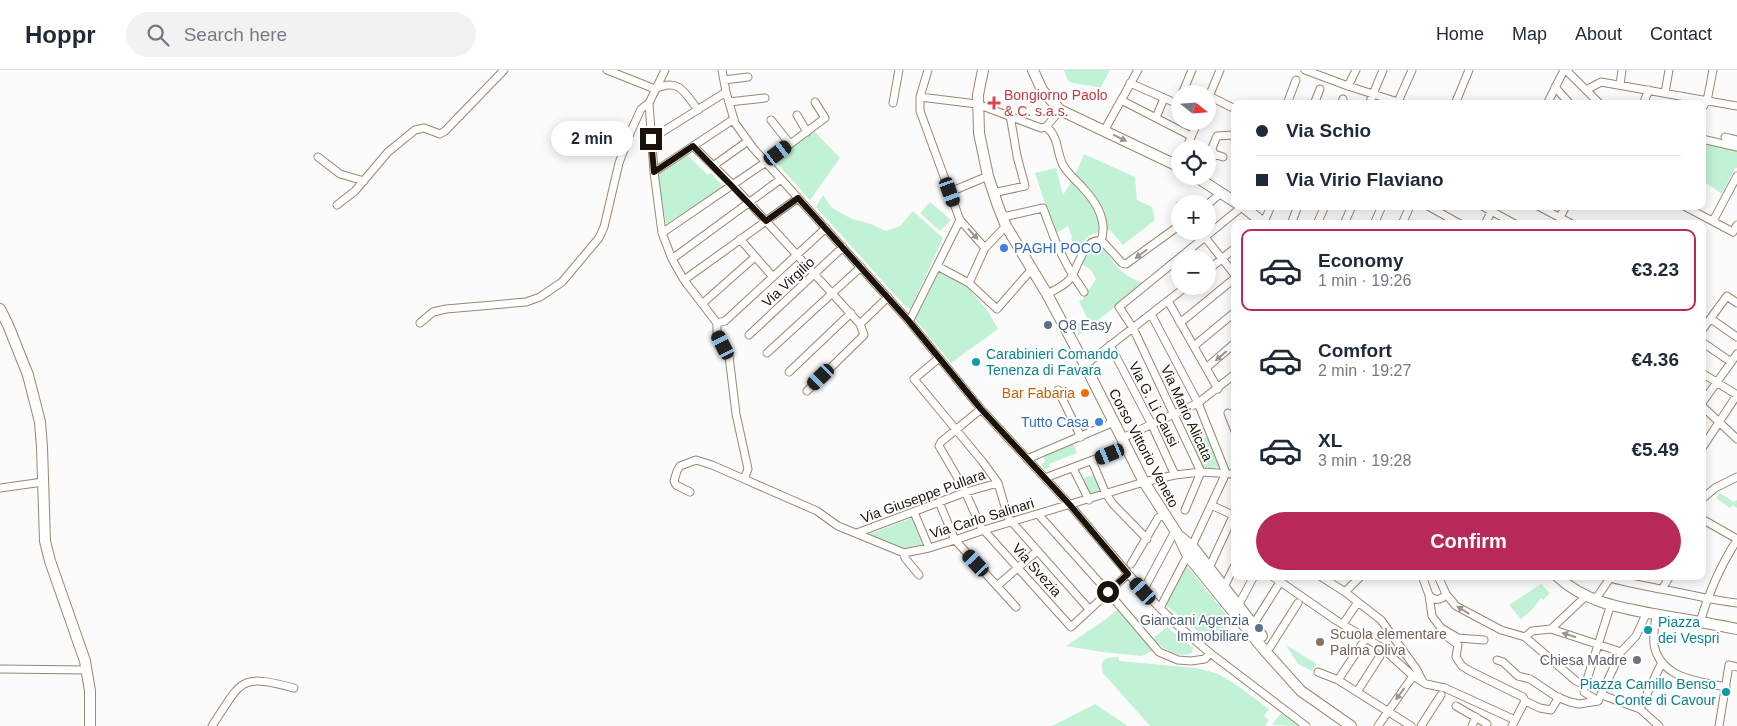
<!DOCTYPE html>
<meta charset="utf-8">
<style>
body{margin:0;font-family:Arial,sans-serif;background:#f2f2f3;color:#1f2937;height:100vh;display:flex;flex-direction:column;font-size:19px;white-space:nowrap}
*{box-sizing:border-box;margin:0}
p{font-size:16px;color:#747a83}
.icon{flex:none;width:28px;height:28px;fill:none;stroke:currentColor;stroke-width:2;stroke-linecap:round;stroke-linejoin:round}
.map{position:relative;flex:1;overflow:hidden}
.panel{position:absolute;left:1231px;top:150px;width:475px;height:360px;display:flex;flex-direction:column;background:#fff;border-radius:10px;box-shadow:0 2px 12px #0003}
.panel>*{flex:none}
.banner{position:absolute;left:1231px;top:30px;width:475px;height:110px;border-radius:10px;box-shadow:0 2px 12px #0003;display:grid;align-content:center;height:110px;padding:0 25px;background:#fff}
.needle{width:32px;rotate:107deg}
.controls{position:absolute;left:1171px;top:15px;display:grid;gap:10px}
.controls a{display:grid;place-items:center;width:45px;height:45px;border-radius:50%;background:#fff;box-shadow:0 2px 12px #0003;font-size:25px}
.end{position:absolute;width:22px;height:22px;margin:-11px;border:6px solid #1b1209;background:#fff;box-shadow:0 0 0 2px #fff}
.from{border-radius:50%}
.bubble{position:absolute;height:35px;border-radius:18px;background:#fff;box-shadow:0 2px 12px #0003;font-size:16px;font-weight:800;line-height:35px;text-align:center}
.car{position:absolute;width:15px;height:30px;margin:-15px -8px;border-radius:6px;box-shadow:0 0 4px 1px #0007;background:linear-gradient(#222 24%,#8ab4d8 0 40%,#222 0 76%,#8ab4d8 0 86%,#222 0)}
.banner b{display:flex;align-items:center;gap:18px;height:48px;font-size:19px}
.banner b+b{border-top:1px solid #e0e1e3}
.banner i{width:12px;height:12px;background:#1f2937}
ul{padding:9px 0 0;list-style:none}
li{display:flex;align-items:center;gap:15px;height:82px;margin:0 10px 8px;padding:0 15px;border:2px solid transparent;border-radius:10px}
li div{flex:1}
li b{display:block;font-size:19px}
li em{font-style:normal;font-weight:800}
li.selected{border-color:#b72959}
li>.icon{width:45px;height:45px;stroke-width:1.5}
.action{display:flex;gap:10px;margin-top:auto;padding:10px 25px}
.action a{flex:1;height:58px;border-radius:30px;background:#b72959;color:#fff;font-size:20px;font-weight:800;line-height:58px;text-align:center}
header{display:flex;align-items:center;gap:30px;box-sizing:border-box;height:70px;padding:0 25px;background:#fff;border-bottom:1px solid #e0e1e3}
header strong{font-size:24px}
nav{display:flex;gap:28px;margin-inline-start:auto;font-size:18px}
.search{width:350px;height:45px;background:#f2f2f3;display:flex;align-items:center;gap:12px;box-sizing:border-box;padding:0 18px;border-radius:28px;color:#747a83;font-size:19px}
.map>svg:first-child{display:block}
.green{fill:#c2f2d6}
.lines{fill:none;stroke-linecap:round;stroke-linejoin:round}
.street-casing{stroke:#9c866c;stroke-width:9}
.secondary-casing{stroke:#9c866c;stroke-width:12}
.primary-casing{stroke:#9c866c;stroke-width:12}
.street{stroke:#fff;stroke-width:7}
.secondary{stroke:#fff;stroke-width:10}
.primary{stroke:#fff;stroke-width:10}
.oneway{fill:#989490}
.route{stroke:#1b1209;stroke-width:6}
.health-dot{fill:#e0444e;stroke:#fff;stroke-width:2}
.shop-dot{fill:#3f7fe0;stroke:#fff;stroke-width:2}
.service-dot{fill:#5c6f8a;stroke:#fff;stroke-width:2}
.culture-dot{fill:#0f9aa8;stroke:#fff;stroke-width:2}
.food-dot{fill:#e8710a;stroke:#fff;stroke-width:2}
.education-dot{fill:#8d6e63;stroke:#fff;stroke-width:2}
.worship-dot{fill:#6b7280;stroke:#fff;stroke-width:2}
.labels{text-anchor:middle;stroke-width:4;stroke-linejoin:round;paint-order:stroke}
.health-label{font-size:14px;fill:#be3a42;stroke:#fff;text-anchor:start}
.shop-label{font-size:14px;fill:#366cbe;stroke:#fff;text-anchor:start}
.street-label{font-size:14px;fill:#1b1209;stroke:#fff}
.service-label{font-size:14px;fill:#4e5e75;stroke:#fff;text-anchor:start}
.culture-label{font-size:14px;fill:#0d838f;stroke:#fff;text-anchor:start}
.food-label{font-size:14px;fill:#c56008;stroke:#fff;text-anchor:end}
.education-label{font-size:14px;fill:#785e54;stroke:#fff;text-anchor:start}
.worship-label{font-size:14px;fill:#5b616d;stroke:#fff;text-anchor:end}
</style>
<header>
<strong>Hoppr</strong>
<div class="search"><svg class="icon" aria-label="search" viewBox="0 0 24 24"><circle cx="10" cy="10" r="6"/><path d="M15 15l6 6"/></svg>Search here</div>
<nav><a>Home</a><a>Map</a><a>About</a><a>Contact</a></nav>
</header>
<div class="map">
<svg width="1737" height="656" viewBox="0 0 1737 656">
<rect width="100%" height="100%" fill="#fbfbfb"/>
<path class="green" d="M1064 0H1110L1100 19C1089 13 1081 17 1068 11Z
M813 60 840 88 810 130 774 90Z
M1702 72 1737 80V98H1735L1722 124 1703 111Z
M1084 84 1135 107 1137 130 1152 137 1155 150 1123 175 1110 160C1093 163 1086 164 1078 181L1071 168 1072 167 1068 156 1055 164 1035 103 1056 98 1063 125 1073 110Z
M687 85 708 105 711 103 723 117 666 154 657 103Z
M823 125 832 138 852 149 871 154 886 161 900 156 913 141 943 168 911 238H907L816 137Z
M930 132 951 150 940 161 920 143Z
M1098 176H1101C1116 195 1120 206 1145 213L1079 265 1075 256 1087 248 1079 231 1084 229 1082 224 1089 220 1096 209 1091 200 1081 194 1089 182Z
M939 202 966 215 989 243 998 259 951 293 915 249Z
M1209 367 1220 397 1202 399 1192 371Z
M1073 373 1077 383 1049 394 1050 397 1044 399 1042 394 1045 392 1044 387 1050 382Z
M1095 404 1101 421 1089 428 1081 409Z
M1720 423 1734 432 1737 430V438L1732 435 1730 438 1716 428Z
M912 448 923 477C898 481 890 475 867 465Z
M1184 492 1232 552 1211 572 1163 533Z
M1541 514 1550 523 1543 530 1541 528 1531 541 1521 549 1509 535Z
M1117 540 1153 579 1152 581 1142 586 1102 582 1066 576 1106 549Z
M1167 557 1193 578 1192 583C1180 589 1163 579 1154 570L1155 567Z
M1286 575 1317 594 1312 601 1298 594Z
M1119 587V591L1196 598 1208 601 1220 605 1235 614 1269 639 1264 646 1269 650 1265 656H1150L1103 603C1099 587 1106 588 1119 587Z
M1095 634 1128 656H1052Z
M1281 643 1298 656 1272 655Z"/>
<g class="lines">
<g class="street-casing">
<path id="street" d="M607 0 655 19C679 7 685 23 698 40
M722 0 726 22 735 53 753 78 908 250 981 339 1070 435 1143 521 1176 554 1210 583 1306 656
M928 0 920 27V41L960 150 985 178
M1305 0 1348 16 1404 34
M1566 0 1600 34
M724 10 748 7
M1130 13 1180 35
M1620 15 1622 0
M1348 16 1356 0
M1555 17 1570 34
M1586 20 1601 12 1737 36
M1665 23 1669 0
M1182 24 1192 0
M1209 26 1235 39
M920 27 977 34 1041 58 1046 57 1060 40
M1208 29 1220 0
M1121 30 1191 66
M729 32 765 28
M649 33 654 102 662 163 672 189 684 210 717 253V264L729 286 736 344 748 399 744 409
M893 33 899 0
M1287 34 1296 10
M1314 34 1320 19
M1341 34 1343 29
M1369 34 1383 0
M1397 34 1412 0
M1455 34 1469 0
M1547 34 1564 0
M1643 34 1649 20
M1702 38 1707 31 1713 0
M797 45 807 62
M1156 48 1164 28
M771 50 790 74
M1046 57C1059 66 1056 81 1063 95 1068 104 1076 110 1083 118 1097 133 1108 151 1101 171
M1104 61 1138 0
M1725 67 1737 70
M651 69 726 22
M1702 69 1737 77
M693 76 733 115 860 254
M1186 79 1198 51
M1214 84 1223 87
M318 87 340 104 364 111
M713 96 748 71
M1208 96 1214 84 1212 78 1217 66 1234 65
M654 102 734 49
M950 122 988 106
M993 123 1025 116 1017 86 1010 45
M1208 134 1221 123
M337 135 355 121 388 82 415 60 424 58 440 64 445 61 504 0
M1180 135V136
M1428 136 1460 154
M1482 136 1515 154
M1538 136 1572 154
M1684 136 1733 162 1737 155
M1003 147 1043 138C1051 160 1059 182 1071 202 1075 209 1080 215 1084 222
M1560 147 1566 136
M1713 151 1737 106
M1263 154 1271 136
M1291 154 1298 136
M1317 154 1325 136
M1344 154 1352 136
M1374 154 1382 136
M1402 154 1410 136
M1485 154 1494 136
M1200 161 1235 205
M662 163 766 92 825 48 815 32
M740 169 773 207
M672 189 781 109
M937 196 969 213 997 239 1032 199
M1208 200 1235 178
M684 210 798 128
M969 213 985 178 1006 156
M1047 224C1055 220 1064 216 1070 209 1078 199 1085 162 1104 173L1122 193 1126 194 1180 155
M1168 231 1218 319
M703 233 755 187
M1151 244 1198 333 1226 403
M1711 249 1737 267
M908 250 911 248 960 150
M420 253 433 242 446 239 526 232 540 227 562 212 599 168 604 157 619 93 631 61 641 39 649 33 665 0
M717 253 725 251 826 158
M1180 253 1235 208
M1702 260 1727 226 1737 233
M749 265 843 177
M1702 272 1731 292
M1110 275 1152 355 1175 405
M1194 276 1235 242
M767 283 861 197
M939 288 914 309 982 391 998 413 1008 447 1012 452 1089 539
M1085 295 1187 216
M1206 298 1235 273
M789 302 851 243
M1702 303 1737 325
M1058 320 1081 367
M807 321 864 265 860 254 888 227
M1702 333 1737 284
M1702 336 1737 369
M981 339 941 372 939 376 963 417 981 457 1071 557 1128 504
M1228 343 1235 361
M1122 368 1198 333 1235 304
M1702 378 1737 325
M1027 389 1114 352
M1092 391 1106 424 1113 434 1147 469
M1073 398 1089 430
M1045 408 1127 377
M0 418 43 412
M690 422 676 415 674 411 677 401 680 396 696 390 712 395 744 409 817 441 838 456 904 483 929 478 955 470 984 460 1144 412 1175 405 1201 402 1235 404
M1702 429 1715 418 1737 407
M939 432 955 470 1016 537
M1211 435 1235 446
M1185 440 1201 402 1133 258 1119 237 1243 136
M914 442 929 478
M1038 444 1108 522 1159 582 1178 590 1191 591 1205 589 1210 583
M1702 449 1737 469
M857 463 966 422 998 413
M1192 476 1226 403
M904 483 905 488 919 505
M1131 494 1158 448 1164 444
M1209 498 1235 442
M1272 506 1337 551 1381 577 1413 606 1426 614 1445 618 1515 650
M1320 506 1345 522 1381 550 1417 600 1423 612
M1422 506 1429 525 1432 546 1441 558 1458 568 1484 570
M1438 506 1446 524 1456 536 1501 560 1525 567 1576 611 1585 615
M997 516 1037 481
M1224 517 1235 495
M1662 519 1670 506
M1143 521 1175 461
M1345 522 1361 506
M1429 525C1434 531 1441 531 1446 524
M1595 530 1610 508C1626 513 1643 515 1660 519 1686 523 1711 530 1737 533
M1238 536 1254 506
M1160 538 1184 492 1188 486
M1656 544C1655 554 1653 565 1654 575 1661 609 1698 611 1726 617
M1700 552C1709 522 1720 496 1737 470
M1343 554 1358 532
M1253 555 1284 506
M1441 558 1446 566 1458 575 1456 587 1462 596 1470 601 1523 627 1525 631 1540 638 1551 640 1559 627
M1551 559 1621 582
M1525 567 1532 561 1551 559 1586 526
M1366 568 1338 610 1411 656
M1270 577 1298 533
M1497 590 1503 592 1518 606 1530 609 1557 627 1570 632 1579 634 1598 631
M0 599 87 600
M1318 602 1338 610
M1357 622 1380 586
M1602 625 1640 639 1659 656
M1598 631 1584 622V619L1611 534
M1598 631 1621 582 1636 566 1647 542
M1456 636 1487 654
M1640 639 1662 592
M212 656C242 611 238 603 294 618
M1378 656 1413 606
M1421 656 1441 625
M1472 656 1476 647
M1512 656 1525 631
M1719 656 1729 595 1737 597"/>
</g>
<g class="secondary-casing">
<path id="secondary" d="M1033 0 1042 20 1060 40 1180 97
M1195 106 1235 132
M1242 136 1265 154
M0 239 8 255 28 305 40 352 42 377 45 471 50 491 85 591 90 621V656
M1557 506C1586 534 1627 539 1665 546 1689 550 1713 554 1737 559"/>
</g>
<g class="primary-casing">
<path id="primary" d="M983 0 978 25 979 63 988 106 998 136 1006 156 1047 224 1085 295 1144 412 1178 465 1188 486 1265 581 1301 621 1351 656
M1179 466 1192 476 1262 566"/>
</g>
<use href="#street" class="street"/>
<use href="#secondary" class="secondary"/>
<use href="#primary" class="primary"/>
</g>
<defs><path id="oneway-solid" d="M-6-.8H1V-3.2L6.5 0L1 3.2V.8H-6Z" transform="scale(1.25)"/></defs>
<g class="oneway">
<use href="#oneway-solid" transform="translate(1120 68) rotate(26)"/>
<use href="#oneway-solid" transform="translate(973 164) rotate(48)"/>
<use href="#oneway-solid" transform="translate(1141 184) rotate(143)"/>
<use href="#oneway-solid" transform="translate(1221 286) rotate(139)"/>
<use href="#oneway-solid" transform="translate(1463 540) rotate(-148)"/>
<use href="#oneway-solid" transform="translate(1569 565) rotate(-162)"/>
<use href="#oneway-solid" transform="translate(1400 624) rotate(126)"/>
</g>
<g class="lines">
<path class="route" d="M651 69 654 102 693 76 766 151 798 128 908 250 981 339 1070 435 1128 504 1108 522"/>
</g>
<path class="health-dot" d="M991.5 25.5h5v5h5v5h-5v5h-5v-5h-5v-5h5z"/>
<g class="shop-dot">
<circle cx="1004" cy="178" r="5"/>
<circle cx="1099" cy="352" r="5"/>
</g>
<g class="service-dot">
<circle cx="1048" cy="255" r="5"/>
<circle cx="1259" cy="558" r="5"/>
</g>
<g class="culture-dot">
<circle cx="976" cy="292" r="5"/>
<circle cx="1648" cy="560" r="5"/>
<circle cx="1726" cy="622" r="5"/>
</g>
<circle class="food-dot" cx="1085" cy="323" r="5"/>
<circle class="education-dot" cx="1320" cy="572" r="5"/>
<circle class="worship-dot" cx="1637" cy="590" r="5"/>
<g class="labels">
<g class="health-label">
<text x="1004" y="30">Bongiorno Paolo<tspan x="1004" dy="16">&amp; C. s.a.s.</tspan></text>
</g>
<g class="shop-label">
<text x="1014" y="183">PAGHI POCO</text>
<text x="1089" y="357" text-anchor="end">Tutto Casa</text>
</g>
<g class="street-label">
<text transform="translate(788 212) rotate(-43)" y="5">Via Virgilio</text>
<text transform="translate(1154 334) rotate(63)" y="5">Via G. Li Causi</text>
<text transform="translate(1187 343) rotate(65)" y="5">Via Mario Alicata</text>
<text transform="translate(1144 378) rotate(62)" y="5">Corso Vittorio Veneto</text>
<text transform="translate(923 426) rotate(-20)" y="5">Via Giuseppe Pullara</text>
<text transform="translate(982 448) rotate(-17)" y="5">Via Carlo Salinari</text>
<text transform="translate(1037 500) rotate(48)" y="5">Via Svezia</text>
</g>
<g class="service-label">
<text x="1058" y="260">Q8 Easy</text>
<text x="1249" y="555" text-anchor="end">Giancani Agenzia<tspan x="1249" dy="16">Immobiliare</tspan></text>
</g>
<g class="culture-label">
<text x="986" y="289">Carabinieri Comando<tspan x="986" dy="16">Tenenza di Favara</tspan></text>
<text x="1658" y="557">Piazza<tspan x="1658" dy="16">dei Vespri</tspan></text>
<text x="1716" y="619" text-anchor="end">Piazza Camillo Benso<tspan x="1716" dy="16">Conte di Cavour</tspan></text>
</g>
<g class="food-label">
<text x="1075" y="328">Bar Fabaria</text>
</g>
<g class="education-label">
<text x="1330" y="569">Scuola elementare<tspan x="1330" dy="16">Palma Oliva</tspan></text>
</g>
<g class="worship-label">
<text x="1627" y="595">Chiesa Madre</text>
</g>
</g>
</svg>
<div class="controls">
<a><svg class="needle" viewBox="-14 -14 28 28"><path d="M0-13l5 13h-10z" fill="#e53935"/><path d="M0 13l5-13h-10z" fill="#747a83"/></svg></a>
<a><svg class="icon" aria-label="locate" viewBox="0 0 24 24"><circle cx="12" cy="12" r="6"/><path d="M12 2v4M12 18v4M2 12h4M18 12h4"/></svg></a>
<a>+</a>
<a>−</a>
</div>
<i class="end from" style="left:1108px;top:522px"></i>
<i class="end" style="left:651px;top:69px"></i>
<div class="bubble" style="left:551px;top:51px;width:82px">2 min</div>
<i class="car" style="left:778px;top:83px;rotate:53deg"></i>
<i class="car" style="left:950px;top:122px;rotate:160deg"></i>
<i class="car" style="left:723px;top:275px;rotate:333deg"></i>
<i class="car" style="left:821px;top:307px;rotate:226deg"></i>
<i class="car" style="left:1110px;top:384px;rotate:248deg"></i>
<i class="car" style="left:976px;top:493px;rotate:317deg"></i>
<i class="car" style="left:1143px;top:521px;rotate:318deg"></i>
<div class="banner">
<b><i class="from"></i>Via Schio</b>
<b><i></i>Via Virio Flaviano</b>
</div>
<section class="panel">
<ul>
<li class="selected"><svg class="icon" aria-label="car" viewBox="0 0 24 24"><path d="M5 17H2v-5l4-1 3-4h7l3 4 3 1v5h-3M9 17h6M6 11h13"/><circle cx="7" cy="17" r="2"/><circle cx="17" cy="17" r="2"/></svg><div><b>Economy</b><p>1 min · 19:26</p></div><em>€3.23</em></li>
<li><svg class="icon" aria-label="car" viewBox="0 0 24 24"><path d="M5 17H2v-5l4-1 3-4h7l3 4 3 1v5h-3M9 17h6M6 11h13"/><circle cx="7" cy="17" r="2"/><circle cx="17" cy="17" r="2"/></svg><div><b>Comfort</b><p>2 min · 19:27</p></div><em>€4.36</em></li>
<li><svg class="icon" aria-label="car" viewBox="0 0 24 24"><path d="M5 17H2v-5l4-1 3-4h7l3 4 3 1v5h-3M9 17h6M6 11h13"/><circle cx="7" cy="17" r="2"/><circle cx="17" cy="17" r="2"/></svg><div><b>XL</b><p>3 min · 19:28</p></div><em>€5.49</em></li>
</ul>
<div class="action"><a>Confirm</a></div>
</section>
</div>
